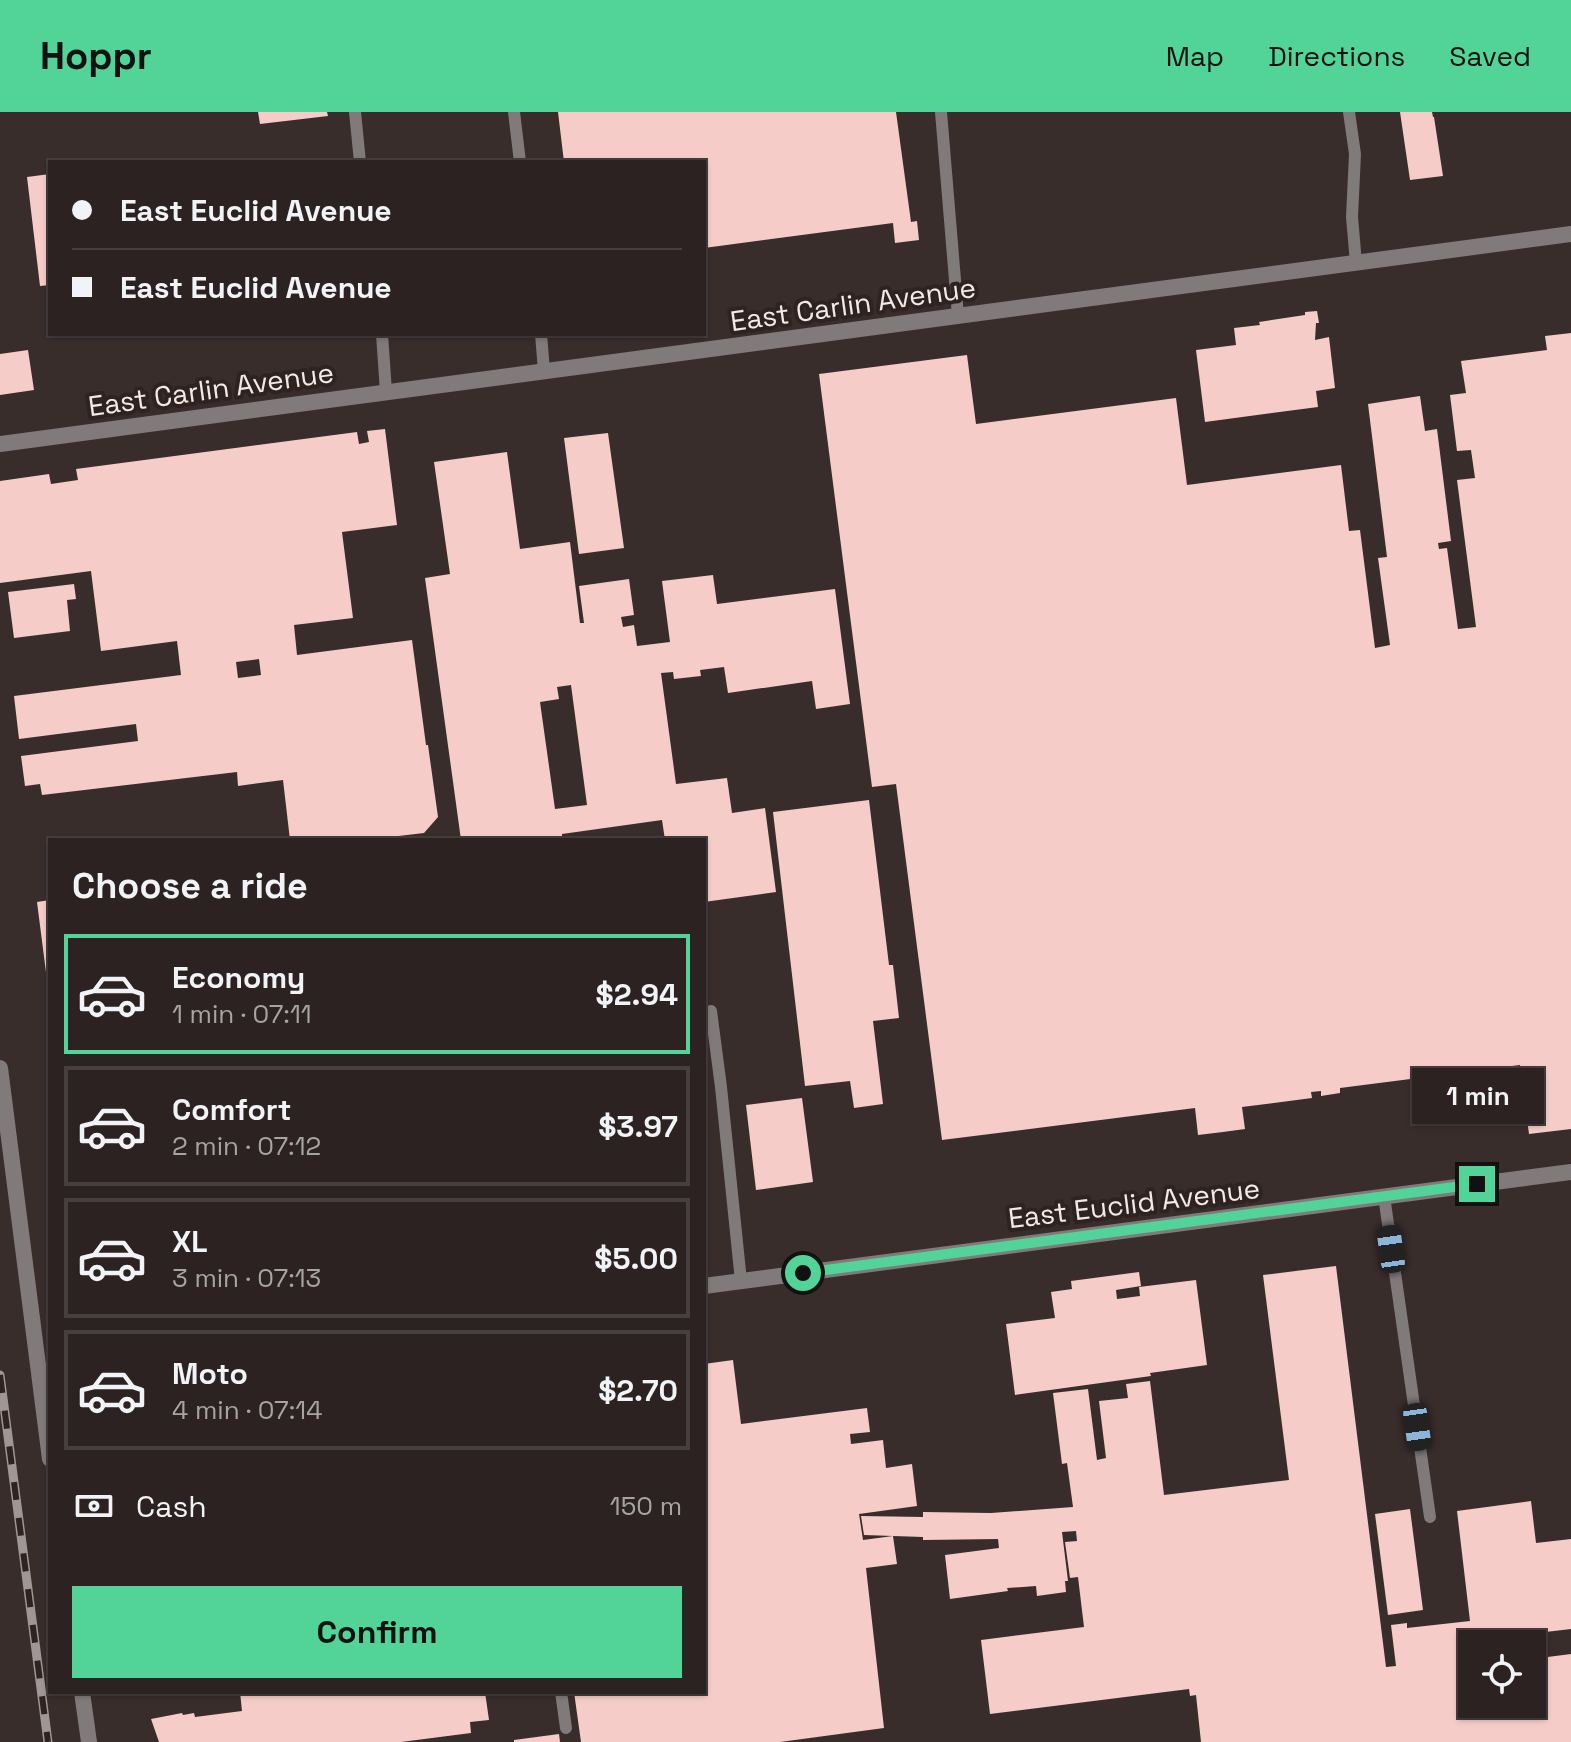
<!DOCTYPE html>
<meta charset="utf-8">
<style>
body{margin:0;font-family:"Space Grotesk",sans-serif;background:#332a2a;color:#f1f3f6;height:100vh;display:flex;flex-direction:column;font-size:30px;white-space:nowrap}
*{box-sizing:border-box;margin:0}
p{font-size:26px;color:#a6a4a5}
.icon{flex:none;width:44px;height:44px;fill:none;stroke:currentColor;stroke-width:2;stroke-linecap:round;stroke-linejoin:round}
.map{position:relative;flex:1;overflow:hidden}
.panel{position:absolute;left:48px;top:726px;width:658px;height:856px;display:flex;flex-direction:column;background:#2b2221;border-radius:0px;box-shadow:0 2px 6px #0004,0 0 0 2px #473f3f}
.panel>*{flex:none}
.top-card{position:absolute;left:48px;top:48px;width:658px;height:176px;border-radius:0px;box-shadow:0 2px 6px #0004,0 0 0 2px #473f3f;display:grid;align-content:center;height:176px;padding:0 24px;background:#2b2221}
.tools{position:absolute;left:1458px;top:1518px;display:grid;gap:16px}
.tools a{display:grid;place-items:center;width:88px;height:88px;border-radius:0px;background:#2b2221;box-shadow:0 2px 6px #0004,0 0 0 2px #473f3f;font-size:40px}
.end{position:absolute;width:36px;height:36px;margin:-18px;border:10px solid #52d397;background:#111;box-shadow:0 0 0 4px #111}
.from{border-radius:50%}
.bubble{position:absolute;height:56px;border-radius:0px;background:#2b2221;box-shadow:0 2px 6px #0004,0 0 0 2px #473f3f;font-size:26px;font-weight:800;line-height:56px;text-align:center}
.car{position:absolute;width:24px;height:48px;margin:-24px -12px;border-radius:10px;box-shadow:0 0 6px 2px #0007;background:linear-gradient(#222 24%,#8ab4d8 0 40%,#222 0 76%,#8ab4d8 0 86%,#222 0)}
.top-card b{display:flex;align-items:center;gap:28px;height:76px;font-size:30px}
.top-card b+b{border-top:2px solid #473f3f}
.top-card i{width:20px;height:20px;background:#f1f3f6}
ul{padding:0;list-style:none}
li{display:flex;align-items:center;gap:24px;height:120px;margin:0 16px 12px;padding:0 8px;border:4px solid #473f3f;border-radius:0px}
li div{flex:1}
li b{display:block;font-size:30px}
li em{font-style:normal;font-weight:800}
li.on{border-color:#52d397}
li>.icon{width:72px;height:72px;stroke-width:1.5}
h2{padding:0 24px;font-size:36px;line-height:96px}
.pay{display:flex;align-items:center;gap:20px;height:88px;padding:0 24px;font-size:30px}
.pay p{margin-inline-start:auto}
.cta{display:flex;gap:16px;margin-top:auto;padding:16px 24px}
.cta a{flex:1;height:92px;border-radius:0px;background:#52d397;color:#111;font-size:32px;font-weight:800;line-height:92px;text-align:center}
header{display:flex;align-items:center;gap:48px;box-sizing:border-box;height:112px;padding:0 40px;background:#52d397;color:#111}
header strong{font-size:38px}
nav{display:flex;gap:44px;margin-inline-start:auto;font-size:28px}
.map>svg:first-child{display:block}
.building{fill:#f5ccc8;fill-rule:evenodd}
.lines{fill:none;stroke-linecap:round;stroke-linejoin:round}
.service{stroke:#817a7a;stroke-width:12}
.minor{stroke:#817a7a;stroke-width:16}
.tertiary{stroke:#817a7a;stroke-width:16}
.rail-casing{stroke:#9f9695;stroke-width:9}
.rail{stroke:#2f2322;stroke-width:6;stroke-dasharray:18;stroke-linecap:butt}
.route{stroke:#52d397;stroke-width:10}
.labels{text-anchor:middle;stroke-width:8;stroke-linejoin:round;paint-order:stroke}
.street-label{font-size:28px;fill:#f2eae9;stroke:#2f2322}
</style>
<header>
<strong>Hoppr</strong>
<nav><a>Map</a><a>Directions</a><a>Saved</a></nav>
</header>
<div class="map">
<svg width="1571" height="1630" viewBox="0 0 1571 1630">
<rect width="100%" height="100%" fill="#392d2c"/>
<path class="building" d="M258 0H327L328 4 260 12Z
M558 0H896L911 110 917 109 919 128 895 131 893 111 704 136V50H564Z
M1400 0H1432L1433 5H1434L1443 64 1410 68Z
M50 62V173L40 174 27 65Z
M1317 199 1319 211H1316L1315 228 1329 225 1335 276 1316 279 1318 295 1205 310 1196 238 1236 233 1234 216 1260 213 1259 210 1305 203V200Z
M1571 221V1017L1529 1022 1520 953 1340 976V981L1321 984V979L1311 980 1312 986 1242 995 1245 1017 1223 1020 1198 1023 1195 996 942 1028 896 672 872 675 819 262 967 243 976 312 1176 286 1187 373 1341 353 1349 419 1360 418 1375 536 1390 533 1378 446 1387 445 1368 292 1420 284 1425 319 1437 317 1451 429 1438 431 1439 437 1447 436 1458 517 1476 515 1457 368 1475 366 1471 338 1457 339 1450 283 1466 281 1461 249 1547 238 1545 224Z
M28 238 34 278 0 283V242Z
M385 317 397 413 342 420 353 506 294 513 297 543 412 528 426 633H428L438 705 424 721 365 728H290L283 668 238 674 237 660 42 683 40 672 25 674 21 644 138 629 136 612 19 627 14 584 181 563 177 529 101 539 91 459 0 471V369L49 362 51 372 78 368 76 357 357 320 359 332 369 330 367 319ZM259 547 261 563 238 566 236 550Z
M608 321 624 436 579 442 564 326Z
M507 340 520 437 570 430 580 511H584L579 474 629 467 634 503 621 505 623 515 634 513 637 534 670 530 662 469 713 463 717 492 835 477 850 592 816 597 812 569 728 581 724 555 700 558 701 564 674 567 673 560 661 561 676 672 727 666 732 701 765 696 776 780 704 790V728H665L662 708 562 722V728H461L425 466 450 462 434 350ZM571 573 587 693 555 697 540 590 559 587 557 575Z
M74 472 76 487 67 488 70 519 14 526 8 480Z
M869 688 889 853H893L899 906 873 909 883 992 854 996 850 969 805 974 773 700Z
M50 788V876H48L37 790Z
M802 986 813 1070 756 1078 746 993Z
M1336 1154 1386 1555 1396 1554 1391 1513 1407 1511V1516L1470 1509 1457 1399 1531 1389 1536 1431 1571 1427V1517L1494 1526 1495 1532H1472V1592H1532V1547L1571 1542V1630H1201L1196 1583 1190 1584 1189 1577 990 1602 981 1528 1084 1515 1078 1465 1070 1466 1065 1430 1077 1429 1076 1419 1062 1420 1068 1469H1065L1066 1480 1037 1484 1036 1474 1007 1476 1008 1479 950 1487 945 1443 999 1436 998 1427 923 1428V1425L864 1423 861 1404 923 1405V1400L991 1401 1073 1395 1067 1351 1062 1352 1053 1281 1088 1277 1097 1348 1106 1346 1099 1289 1128 1286 1126 1272 1150 1269 1164 1383 1289 1368 1263 1163Z
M1139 1160 1141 1174 1116 1178 1117 1187 1140 1184 1139 1175 1196 1168 1207 1253 1150 1261 1151 1264 1015 1283 1006 1212 1055 1206 1051 1180 1072 1177 1071 1169Z
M733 1248 741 1312 867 1296 870 1320 850 1322 851 1332 883 1328 886 1356 912 1352 917 1394 859 1402 863 1428 893 1424 897 1452 866 1456 884 1616 780 1630H581L574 1580H704V1252Z
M1410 1397 1423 1498 1388 1503 1375 1402Z
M240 1580H485L489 1608 470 1610 471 1621 401 1630H159L151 1607 182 1601 183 1603 194 1601 195 1605 242 1599Z
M559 1622 560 1630H514V1628Z"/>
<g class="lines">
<path class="service" d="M355 0 360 50
M514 0 520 50
M941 0 958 204
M1349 0 1355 42 1352 105 1356 151
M382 222 386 280
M541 222 544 259
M711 899 721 975 741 1169
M1384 1084 1430 1405
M561 1580 566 1616"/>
<path class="minor" d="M0 332 1571 122
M704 1174 1571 1060"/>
<path class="tertiary" d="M0 956 50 1347
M82 1580 89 1630"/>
<g class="rail-casing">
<path id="rail" d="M0 1263 48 1630"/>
</g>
<use href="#rail" class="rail"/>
</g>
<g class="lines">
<path class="route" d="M803 1161 1477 1072"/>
</g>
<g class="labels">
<g class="street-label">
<text transform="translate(853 192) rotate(-8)" y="10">East Carlin Avenue</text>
<text transform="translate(211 277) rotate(-8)" y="10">East Carlin Avenue</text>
<text transform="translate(1134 1091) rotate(-7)" y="10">East Euclid Avenue</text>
</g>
</g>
</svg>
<div class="tools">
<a><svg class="icon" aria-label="locate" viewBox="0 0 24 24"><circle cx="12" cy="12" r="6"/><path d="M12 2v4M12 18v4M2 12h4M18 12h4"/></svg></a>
</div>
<i class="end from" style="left:803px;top:1161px"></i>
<i class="end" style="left:1477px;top:1072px"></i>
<div class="bubble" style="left:1412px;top:956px;width:132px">1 min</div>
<i class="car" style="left:1391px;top:1137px;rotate:352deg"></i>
<i class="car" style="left:1417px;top:1315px;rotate:172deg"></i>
<div class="top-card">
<b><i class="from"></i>East Euclid Avenue</b>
<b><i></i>East Euclid Avenue</b>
</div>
<section class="panel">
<h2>Choose a ride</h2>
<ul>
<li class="on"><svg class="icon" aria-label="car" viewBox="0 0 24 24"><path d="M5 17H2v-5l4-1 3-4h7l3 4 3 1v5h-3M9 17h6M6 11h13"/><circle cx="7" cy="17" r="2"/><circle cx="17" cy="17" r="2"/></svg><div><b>Economy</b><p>1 min · 07:11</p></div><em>$2.94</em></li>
<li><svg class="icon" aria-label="car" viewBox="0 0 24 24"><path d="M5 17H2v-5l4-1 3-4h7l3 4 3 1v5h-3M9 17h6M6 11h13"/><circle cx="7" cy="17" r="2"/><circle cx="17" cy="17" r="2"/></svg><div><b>Comfort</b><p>2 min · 07:12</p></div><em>$3.97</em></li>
<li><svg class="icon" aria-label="car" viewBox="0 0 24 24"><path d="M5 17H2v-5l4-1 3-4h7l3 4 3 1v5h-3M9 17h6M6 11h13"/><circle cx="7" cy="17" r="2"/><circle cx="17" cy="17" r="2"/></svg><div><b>XL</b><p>3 min · 07:13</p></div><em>$5.00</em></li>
<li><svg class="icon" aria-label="car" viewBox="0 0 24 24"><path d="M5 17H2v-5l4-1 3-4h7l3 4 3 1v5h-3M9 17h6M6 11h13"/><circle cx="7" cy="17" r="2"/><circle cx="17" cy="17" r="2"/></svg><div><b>Moto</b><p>4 min · 07:14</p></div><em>$2.70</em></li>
</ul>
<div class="pay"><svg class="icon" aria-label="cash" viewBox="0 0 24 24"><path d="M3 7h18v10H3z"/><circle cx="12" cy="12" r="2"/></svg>Cash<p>150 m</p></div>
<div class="cta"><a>Confirm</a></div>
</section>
</div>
